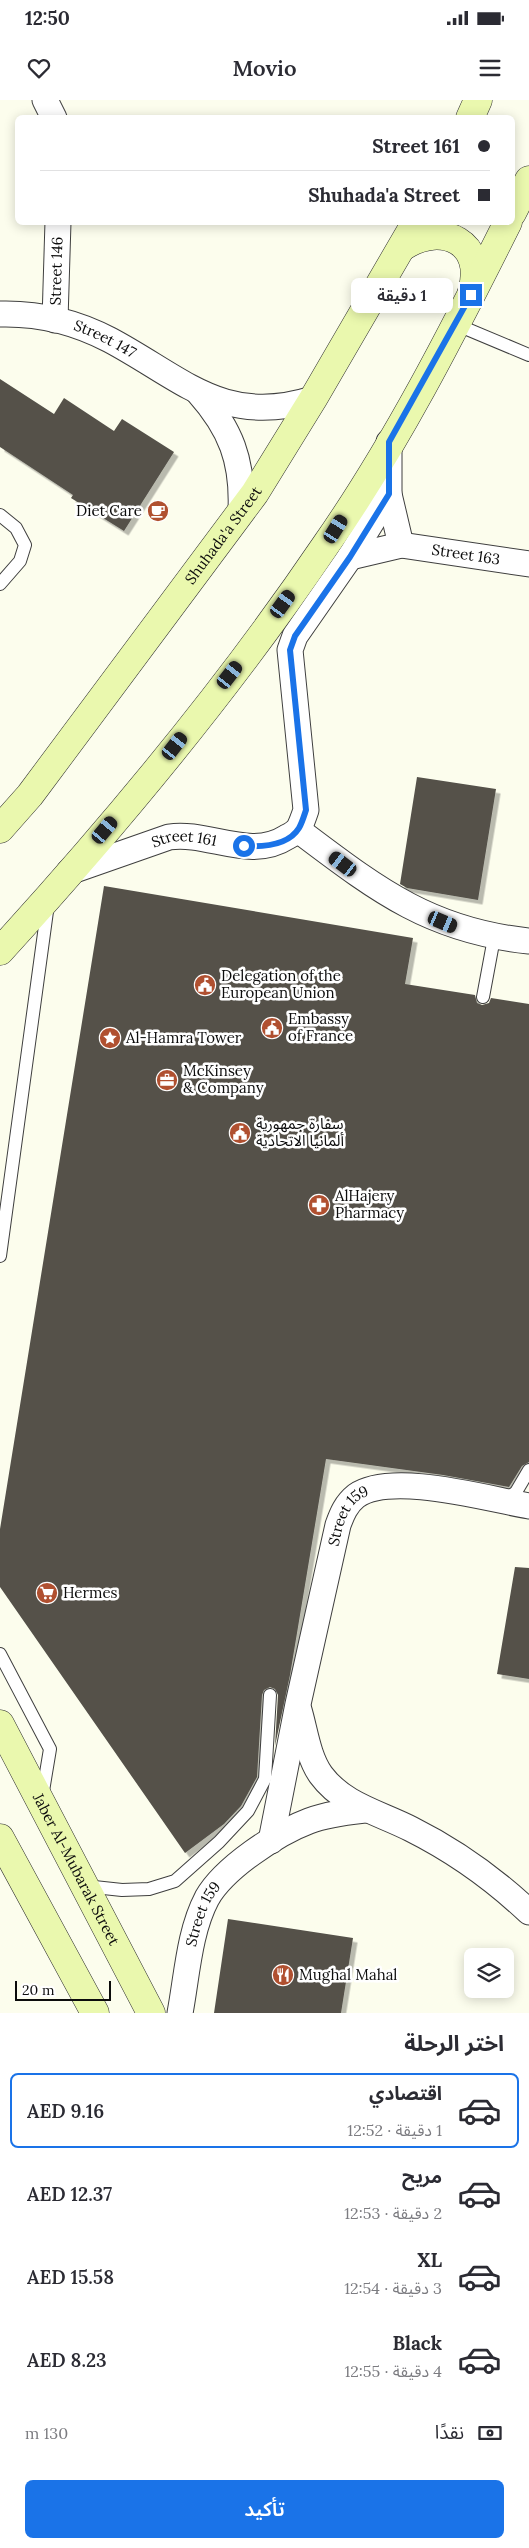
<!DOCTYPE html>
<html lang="ar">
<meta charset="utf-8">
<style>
body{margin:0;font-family:Lora,"Noto Sans Arabic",serif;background:#f2f2f3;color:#2b2b33;direction:rtl;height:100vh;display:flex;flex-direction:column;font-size:19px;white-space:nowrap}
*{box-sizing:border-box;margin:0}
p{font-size:16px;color:#7c7c81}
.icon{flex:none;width:28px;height:28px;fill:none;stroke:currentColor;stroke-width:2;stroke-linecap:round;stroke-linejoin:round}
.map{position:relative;height:1913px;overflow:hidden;direction:ltr}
.panel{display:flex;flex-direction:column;background:#fff;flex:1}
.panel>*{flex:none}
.guide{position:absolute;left:15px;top:15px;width:500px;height:110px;border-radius:8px;box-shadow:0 2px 12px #0003;direction:rtl;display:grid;align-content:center;height:110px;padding:0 25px;background:#fff}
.controls{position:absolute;left:464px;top:1848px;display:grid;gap:10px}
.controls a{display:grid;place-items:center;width:50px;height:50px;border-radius:8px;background:#fff;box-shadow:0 2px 12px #0003;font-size:25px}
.scale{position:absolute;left:15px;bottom:12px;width:96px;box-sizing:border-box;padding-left:5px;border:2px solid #0c0c0c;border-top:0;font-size:14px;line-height:18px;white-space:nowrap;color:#0c0c0c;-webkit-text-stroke:4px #fff;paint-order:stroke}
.end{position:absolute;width:22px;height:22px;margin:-11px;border:6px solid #1a73e8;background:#fff;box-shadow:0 0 0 2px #fff}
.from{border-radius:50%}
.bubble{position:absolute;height:35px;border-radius:8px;background:#fff;box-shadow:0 2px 12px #0003;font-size:16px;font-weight:600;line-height:35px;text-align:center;direction:rtl}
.car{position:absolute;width:15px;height:30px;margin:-15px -8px;border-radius:6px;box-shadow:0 0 4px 1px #0007;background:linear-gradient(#222 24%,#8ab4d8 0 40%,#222 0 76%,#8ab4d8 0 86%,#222 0)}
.guide b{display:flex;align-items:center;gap:18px;height:48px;font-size:19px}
.guide b+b{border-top:1px solid #e1e1e2}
.guide i{width:12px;height:12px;background:#2b2b33}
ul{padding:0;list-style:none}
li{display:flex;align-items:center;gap:15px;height:75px;margin:0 10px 8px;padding:0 15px;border:2px solid transparent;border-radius:8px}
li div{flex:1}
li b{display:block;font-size:19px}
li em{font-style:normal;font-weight:600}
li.current{border-color:#1a73e8}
li>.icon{width:45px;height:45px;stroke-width:1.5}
h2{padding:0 25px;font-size:22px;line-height:60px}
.pay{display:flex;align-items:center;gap:12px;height:55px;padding:0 25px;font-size:19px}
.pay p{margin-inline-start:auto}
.button{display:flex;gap:10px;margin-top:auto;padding:10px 25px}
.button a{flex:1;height:58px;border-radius:8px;background:#1a73e8;color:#fff;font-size:20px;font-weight:600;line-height:58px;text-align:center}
.status{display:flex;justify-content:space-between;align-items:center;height:35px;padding:0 25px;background:#fff;direction:ltr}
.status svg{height:14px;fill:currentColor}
header{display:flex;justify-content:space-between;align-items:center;height:65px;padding:0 25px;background:#fff;font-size:22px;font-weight:600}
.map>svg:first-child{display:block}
.building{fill:#54514a;filter:url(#shadow)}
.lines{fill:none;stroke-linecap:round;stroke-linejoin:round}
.service-casing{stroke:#3f3f3f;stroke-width:14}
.minor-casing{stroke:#3f3f3f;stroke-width:27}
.secondary-casing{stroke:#2e2e2e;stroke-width:29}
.service{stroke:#fff;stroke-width:12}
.minor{stroke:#fff;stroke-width:25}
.secondary{stroke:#eaf8ae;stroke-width:28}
.route{stroke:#1a73e8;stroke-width:6}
.labels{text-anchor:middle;stroke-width:5;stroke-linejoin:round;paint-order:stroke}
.street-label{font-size:15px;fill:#0c0c0c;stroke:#fff}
.poi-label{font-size:15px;fill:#0c0c0c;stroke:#fff;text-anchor:start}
</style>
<div class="status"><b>12:50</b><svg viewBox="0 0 49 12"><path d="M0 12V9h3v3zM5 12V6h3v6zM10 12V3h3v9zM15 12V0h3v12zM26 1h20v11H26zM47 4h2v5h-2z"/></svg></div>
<header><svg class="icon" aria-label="menu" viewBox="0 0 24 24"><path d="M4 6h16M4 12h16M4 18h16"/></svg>Movio<svg class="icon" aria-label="heart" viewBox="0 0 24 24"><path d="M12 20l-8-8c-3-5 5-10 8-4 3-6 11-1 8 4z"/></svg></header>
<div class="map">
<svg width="529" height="1913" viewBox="0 0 529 1913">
<defs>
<filter id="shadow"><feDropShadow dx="4.5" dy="4.5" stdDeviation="0" flood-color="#0004"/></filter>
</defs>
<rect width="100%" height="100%" fill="#fcfded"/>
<path class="building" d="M0 279 54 314 64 298 114 331 122 319 174 352 124 431 71 398 73 395 0 347Z
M417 677 496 689 478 800 407 788 400 784Z
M104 786 413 838 405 884 475 895 477 903 482 905 489 903 491 898 529 904V1362L522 1366 509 1387 443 1375 326 1359 290 1575 275 1646 278 1595 275 1589 270 1587 264 1590 262 1595 257 1677 241 1706 224 1724 185 1753 0 1487V1429Z
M515 1467 529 1468V1579L497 1574Z
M228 1819 353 1838 341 1913H214Z"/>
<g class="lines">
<g class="service-casing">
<path id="service" d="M455 224 529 255
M0 415 16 428 25 445 20 461 0 484
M483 897 494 838
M0 1156 48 804
M505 1401 516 1392 529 1370
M0 1554 50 1649 42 1697
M85 1786 122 1790 149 1789 175 1781 219 1742 248 1711 265 1679 270 1595"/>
</g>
<g class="minor-casing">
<g id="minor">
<path d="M45 0 54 18"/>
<path id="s1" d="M0 214C39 213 76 222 110 240 183 279 224 327 313 299"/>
<path id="s2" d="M55 220 58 122"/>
<path d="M198 292C231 329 243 361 241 410"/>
<path d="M389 342V394L401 445"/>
<path id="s3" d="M350 457 401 445 529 464"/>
<path d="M298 730C375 788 429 831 529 841"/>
<path id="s4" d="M69 772 169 737C208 731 250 761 287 737 291 735 296 732 299 728 302 722 304 716 306 710L290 550 295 536 350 457 389 394"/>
<path d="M299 1610C305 1630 308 1657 321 1675 343 1705 380 1713 411 1729 453 1750 495 1780 529 1812"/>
<path id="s5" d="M271 1741 298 1604 338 1425C342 1414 346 1404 356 1396 391 1371 488 1399 529 1406"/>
<path id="s6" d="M180 1913C187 1876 189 1832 207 1798 224 1768 277 1733 309 1721 327 1714 347 1712 365 1710"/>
</g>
</g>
<g class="secondary-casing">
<g id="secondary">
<path d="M470 18 478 0"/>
<path d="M512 113 529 80"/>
<path d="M404 146C443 121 486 143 472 191"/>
<path id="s7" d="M0 729 30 695 255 393 313 299 416 122"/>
<path d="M0 851C116 724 228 589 325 446 395 346 453 232 508 122"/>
<path id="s8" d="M0 1624 151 1913"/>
<path d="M0 1738 95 1913"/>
</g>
</g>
<use href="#service" class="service"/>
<use href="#minor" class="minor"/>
<use href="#secondary" class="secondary"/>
</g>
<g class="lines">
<path class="route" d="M244 746C261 747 288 746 299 728 302 723 304 716 306 710L290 550 295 536 350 457 389 394V342L471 195"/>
</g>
<defs>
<g id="cafe-disc" transform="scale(1.125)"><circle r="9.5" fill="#b05030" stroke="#fff"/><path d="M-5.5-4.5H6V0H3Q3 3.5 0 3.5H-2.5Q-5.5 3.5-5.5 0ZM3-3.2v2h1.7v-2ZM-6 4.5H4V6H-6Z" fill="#fff"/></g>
<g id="civic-disc" transform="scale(1.125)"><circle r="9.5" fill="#b05030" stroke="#fff"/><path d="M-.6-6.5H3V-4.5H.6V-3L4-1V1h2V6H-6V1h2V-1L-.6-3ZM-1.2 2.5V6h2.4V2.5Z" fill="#fff"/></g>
<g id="sight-disc" transform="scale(1.125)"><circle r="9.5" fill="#b05030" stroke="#fff"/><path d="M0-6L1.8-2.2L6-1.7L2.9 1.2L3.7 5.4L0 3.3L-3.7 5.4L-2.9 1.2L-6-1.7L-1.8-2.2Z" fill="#fff"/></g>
<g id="office-disc" transform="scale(1.125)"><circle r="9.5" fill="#b05030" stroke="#fff"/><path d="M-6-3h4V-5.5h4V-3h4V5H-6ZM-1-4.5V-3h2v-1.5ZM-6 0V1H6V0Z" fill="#fff"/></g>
<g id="pharmacy-disc" transform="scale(1.125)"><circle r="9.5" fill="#b05030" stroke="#fff"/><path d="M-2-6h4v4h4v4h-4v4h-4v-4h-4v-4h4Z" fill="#fff"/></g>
<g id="supermarket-disc" transform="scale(1.125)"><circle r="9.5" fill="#b05030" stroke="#fff"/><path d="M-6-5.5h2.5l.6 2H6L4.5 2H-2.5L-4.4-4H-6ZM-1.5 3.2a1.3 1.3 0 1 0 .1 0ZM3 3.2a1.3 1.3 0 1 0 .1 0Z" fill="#fff"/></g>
<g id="restaurant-disc" transform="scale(1.125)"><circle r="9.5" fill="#b05030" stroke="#fff"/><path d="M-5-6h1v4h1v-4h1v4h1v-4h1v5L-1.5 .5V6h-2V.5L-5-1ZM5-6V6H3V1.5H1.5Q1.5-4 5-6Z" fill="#fff"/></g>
</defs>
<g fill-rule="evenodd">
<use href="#cafe-disc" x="158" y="411"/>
<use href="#civic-disc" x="205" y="885"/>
<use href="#civic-disc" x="272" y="928"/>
<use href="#sight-disc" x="110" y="938"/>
<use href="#office-disc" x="167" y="980"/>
<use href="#civic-disc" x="240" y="1033"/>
<use href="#pharmacy-disc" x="319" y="1105"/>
<use href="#supermarket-disc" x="47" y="1493"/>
<use href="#restaurant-disc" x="283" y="1875"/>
</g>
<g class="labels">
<g class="street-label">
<text dy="5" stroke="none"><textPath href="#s2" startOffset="49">Street 146</textPath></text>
<text dy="5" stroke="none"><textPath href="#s1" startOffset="109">Street 147</textPath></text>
<text dy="5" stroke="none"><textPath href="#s7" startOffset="369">Shuhada'a Street</textPath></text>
<text dy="5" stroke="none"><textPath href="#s3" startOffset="118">Street 163</textPath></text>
<text dy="5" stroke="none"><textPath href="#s4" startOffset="121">Street 161</textPath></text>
<text dy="5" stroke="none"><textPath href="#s5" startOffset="336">Street 159</textPath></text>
<text dy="5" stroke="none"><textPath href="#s8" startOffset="164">Jaber Al-Mubarak Street</textPath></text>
<text dy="5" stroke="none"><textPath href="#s6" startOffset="102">Street 159</textPath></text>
</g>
<g class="poi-label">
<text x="142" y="416" text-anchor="end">Diet Care</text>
<text x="221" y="881">Delegation of the<tspan x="221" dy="17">European Union</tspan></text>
<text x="288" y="924">Embassy<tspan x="288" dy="17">of France</tspan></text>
<text x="126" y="943">Al-Hamra Tower</text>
<text x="183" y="976">McKinsey<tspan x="183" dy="17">&amp; Company</tspan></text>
<text x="256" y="1029">سفارة جمهورية<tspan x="256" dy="17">ألمانيا الاتحادية</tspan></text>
<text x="335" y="1101">AlHajery<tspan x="335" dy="17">Pharmacy</tspan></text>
<text x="63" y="1498">Hermes</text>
<text x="299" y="1880">Mughal Mahal</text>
</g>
</g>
</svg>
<div class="controls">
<a><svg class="icon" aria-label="layers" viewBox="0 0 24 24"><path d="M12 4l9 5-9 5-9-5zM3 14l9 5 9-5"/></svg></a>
</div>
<div class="scale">20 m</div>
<i class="end from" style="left:244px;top:746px"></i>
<i class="end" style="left:471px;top:195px"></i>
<div class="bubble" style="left:351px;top:178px;width:102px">1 دقيقة</div>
<i class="car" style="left:336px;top:429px;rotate:32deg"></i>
<i class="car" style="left:283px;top:504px;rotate:36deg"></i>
<i class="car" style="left:230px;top:575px;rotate:38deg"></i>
<i class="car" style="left:175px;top:646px;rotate:38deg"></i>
<i class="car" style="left:105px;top:730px;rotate:40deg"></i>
<i class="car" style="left:343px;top:764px;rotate:307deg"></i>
<i class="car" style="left:443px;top:822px;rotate:113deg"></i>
<div class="guide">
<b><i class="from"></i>Street 161</b>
<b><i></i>Shuhada'a Street</b>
</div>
</div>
<section class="panel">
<h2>اختر الرحلة</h2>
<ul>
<li class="current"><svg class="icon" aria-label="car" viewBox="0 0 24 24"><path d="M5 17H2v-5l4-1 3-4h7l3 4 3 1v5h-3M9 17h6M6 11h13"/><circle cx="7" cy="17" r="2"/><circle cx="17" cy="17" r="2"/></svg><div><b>اقتصادي</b><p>1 دقيقة · 12:52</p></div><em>AED 9.16</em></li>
<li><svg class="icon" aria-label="car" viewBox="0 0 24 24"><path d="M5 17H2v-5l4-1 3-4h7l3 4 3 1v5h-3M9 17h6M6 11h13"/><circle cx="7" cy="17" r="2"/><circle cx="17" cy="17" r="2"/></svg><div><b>مريح</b><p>2 دقيقة · 12:53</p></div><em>AED 12.37</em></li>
<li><svg class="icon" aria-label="car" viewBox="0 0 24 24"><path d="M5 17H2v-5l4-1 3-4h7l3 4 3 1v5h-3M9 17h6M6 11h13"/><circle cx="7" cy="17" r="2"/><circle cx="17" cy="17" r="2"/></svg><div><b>XL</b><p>3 دقيقة · 12:54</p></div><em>AED 15.58</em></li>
<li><svg class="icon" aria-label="car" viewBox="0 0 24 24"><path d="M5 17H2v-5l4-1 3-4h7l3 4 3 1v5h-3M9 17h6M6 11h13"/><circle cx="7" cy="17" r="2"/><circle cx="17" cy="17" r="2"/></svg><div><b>Black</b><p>4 دقيقة · 12:55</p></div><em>AED 8.23</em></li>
</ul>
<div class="pay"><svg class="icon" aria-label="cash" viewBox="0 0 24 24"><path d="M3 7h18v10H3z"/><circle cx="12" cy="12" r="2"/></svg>نقدًا<p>130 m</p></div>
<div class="button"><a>تأكيد</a></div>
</section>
